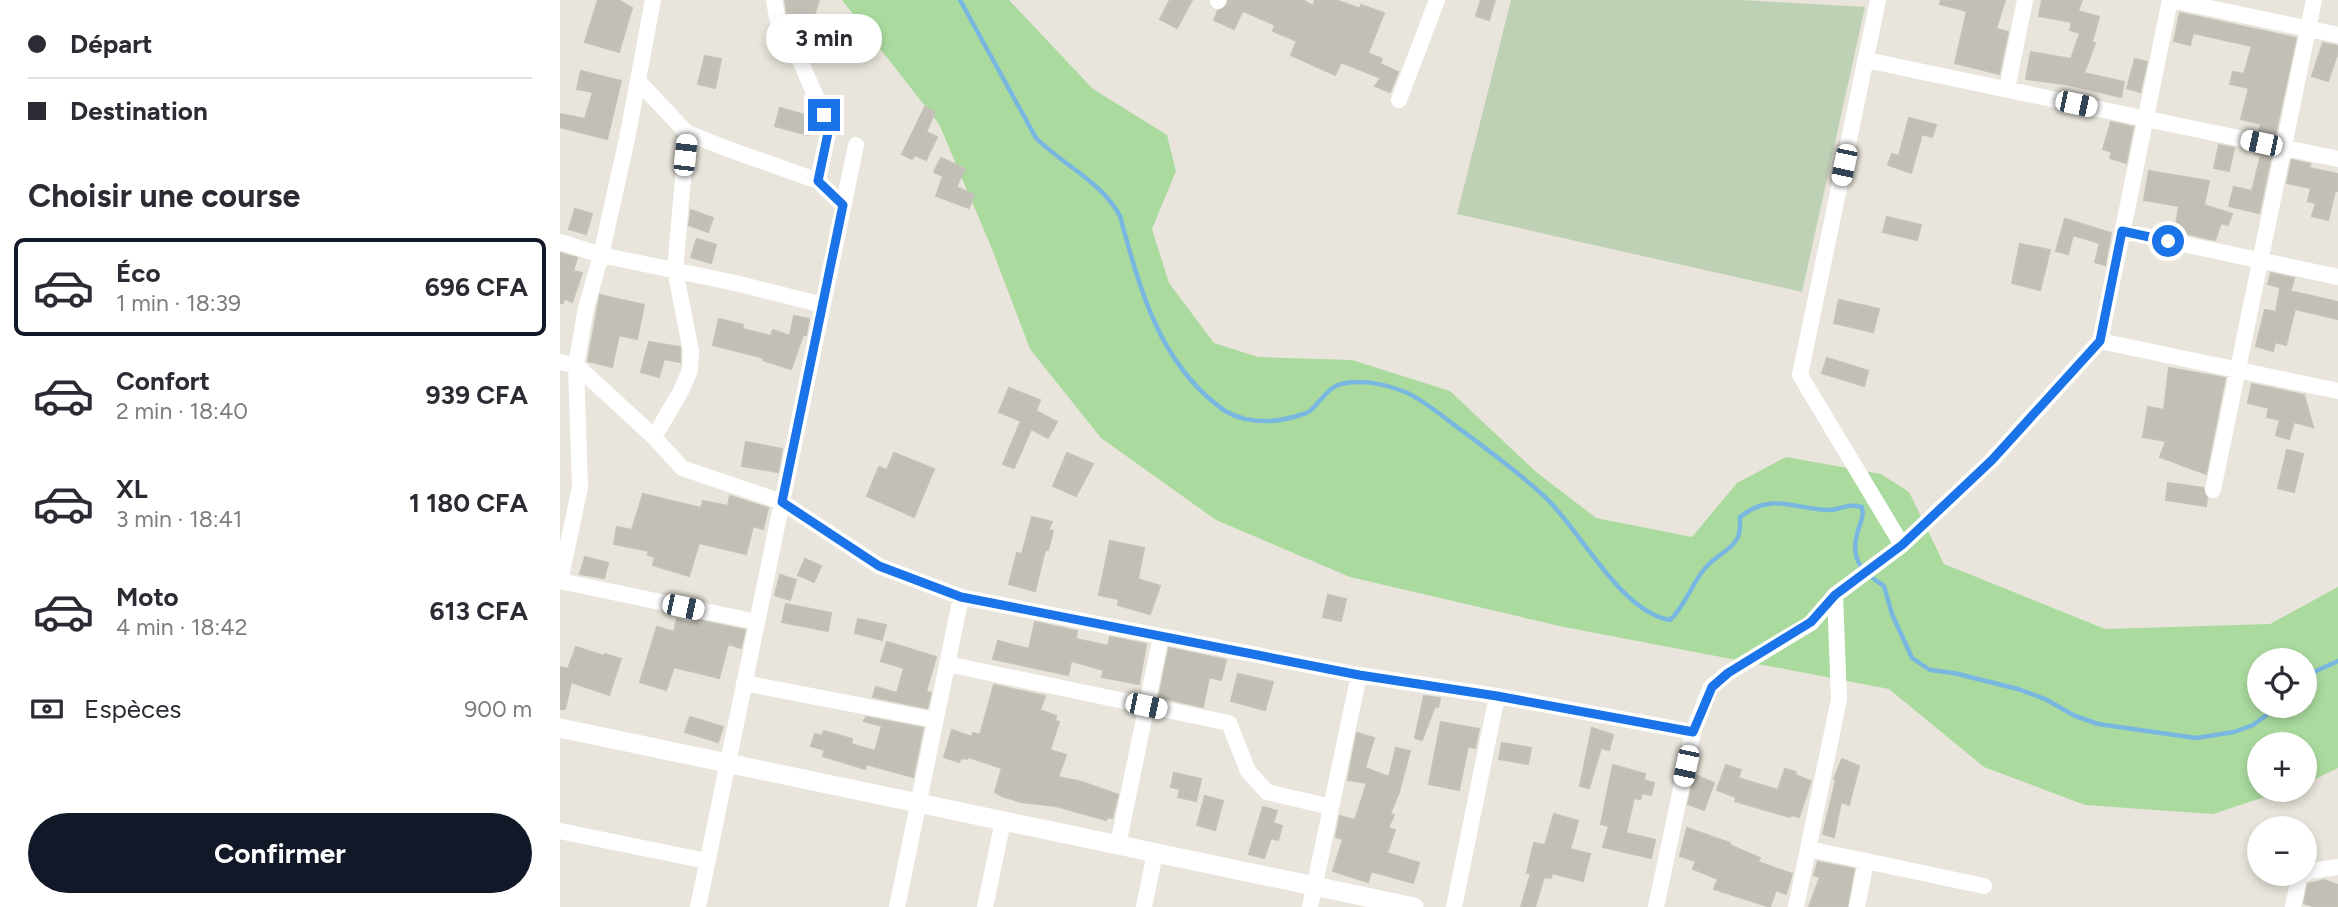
<!DOCTYPE html>
<html lang="fr">
<meta charset="utf-8">
<style>
body{margin:0;font-family:Figtree,sans-serif;background:#f2f2f3;color:#2b2b33;height:100vh;display:flex;flex-direction:column;font-size:26px;white-space:nowrap}
*{box-sizing:border-box;margin:0}
p{font-size:23px;color:#7c7c81}
.icon{flex:none;width:38px;height:38px;fill:none;stroke:currentColor;stroke-width:2;stroke-linecap:round;stroke-linejoin:round}
.map{position:relative;flex:1;overflow:hidden}
.drawer{display:flex;flex-direction:column;background:#fff;width:560px}
.drawer>*{flex:none}
.banner{display:grid;align-content:center;height:154px;padding:0 28px;background:#fff}
.tools{position:absolute;left:1687px;top:648px;display:grid;gap:14px}
.tools a{display:grid;place-items:center;width:70px;height:70px;border-radius:50%;background:#fff;box-shadow:0 4px 10px #0003;font-size:35px}
.end{position:absolute;width:32px;height:32px;margin:-16px;border:9px solid #1a73e8;background:#fff;box-shadow:0 0 0 4px #fff}
.from{border-radius:50%}
.bubble{position:absolute;height:49px;border-radius:24px;background:#fff;box-shadow:0 4px 10px #0003;font-size:23px;font-weight:700;line-height:49px;text-align:center}
.car{position:absolute;width:21px;height:42px;margin:-21px -10px;border-radius:9px;box-shadow:0 0 5px 2px #0007;background:linear-gradient(#fff 24%,#345 0 40%,#fff 0 76%,#345 0 86%,#fff 0)}
.banner b{display:flex;align-items:center;gap:24px;height:66px;font-size:26px}
.banner b+b{border-top:2px solid #e1e1e2}
.banner i{width:18px;height:18px;background:#2b2b33}
ul{padding:0;list-style:none}
li{display:flex;align-items:center;gap:21px;height:98px;margin:0 14px 10px;padding:0 14px;border:4px solid transparent;border-radius:10px}
li div{flex:1}
li b{display:block;font-size:26px}
li em{font-style:normal;font-weight:700}
li.selected{border-color:#111827}
li>.icon{width:63px;height:63px;stroke-width:1.5}
h2{padding:0 28px;font-size:32px;line-height:84px}
.pay{display:flex;align-items:center;gap:18px;height:77px;padding:0 28px;font-size:26px}
.pay p{margin-inline-start:auto}
.action{display:flex;gap:14px;margin-top:auto;padding:14px 28px}
.action a{flex:1;height:80px;border-radius:42px;background:#111827;color:#fff;font-size:28px;font-weight:700;line-height:80px;text-align:center}
main{display:flex;flex:1;min-height:0}
.map>svg:first-child{display:block}
.green{fill:#aada9e;fill-rule:evenodd}
.cemetery{fill:#bfd1b5}
.lines{fill:none;stroke-linecap:round;stroke-linejoin:round}
.stream{stroke:#79b7e1;stroke-width:4.5}
.building{fill:#c2bfb7;stroke:#c4c1b6;stroke-width:2}
.minor{stroke:#fff;stroke-width:16}
.tertiary{stroke:#fff;stroke-width:19}
.route{stroke:#1a73e8;stroke-width:9}
</style>
<main>
<section class="drawer">
<div class="banner">
<b><i class="from"></i>Départ</b>
<b><i></i>Destination</b>
</div>
<h2>Choisir une course</h2>
<ul>
<li class="selected"><svg class="icon" aria-label="car" viewBox="0 0 24 24"><path d="M5 17H2v-5l4-1 3-4h7l3 4 3 1v5h-3M9 17h6M6 11h13"/><circle cx="7" cy="17" r="2"/><circle cx="17" cy="17" r="2"/></svg><div><b>Éco</b><p>1 min · 18:39</p></div><em>696 CFA</em></li>
<li><svg class="icon" aria-label="car" viewBox="0 0 24 24"><path d="M5 17H2v-5l4-1 3-4h7l3 4 3 1v5h-3M9 17h6M6 11h13"/><circle cx="7" cy="17" r="2"/><circle cx="17" cy="17" r="2"/></svg><div><b>Confort</b><p>2 min · 18:40</p></div><em>939 CFA</em></li>
<li><svg class="icon" aria-label="car" viewBox="0 0 24 24"><path d="M5 17H2v-5l4-1 3-4h7l3 4 3 1v5h-3M9 17h6M6 11h13"/><circle cx="7" cy="17" r="2"/><circle cx="17" cy="17" r="2"/></svg><div><b>XL</b><p>3 min · 18:41</p></div><em>1 180 CFA</em></li>
<li><svg class="icon" aria-label="car" viewBox="0 0 24 24"><path d="M5 17H2v-5l4-1 3-4h7l3 4 3 1v5h-3M9 17h6M6 11h13"/><circle cx="7" cy="17" r="2"/><circle cx="17" cy="17" r="2"/></svg><div><b>Moto</b><p>4 min · 18:42</p></div><em>613 CFA</em></li>
</ul>
<div class="pay"><svg class="icon" aria-label="cash" viewBox="0 0 24 24"><path d="M3 7h18v10H3z"/><circle cx="12" cy="12" r="2"/></svg>Espèces<p>900 m</p></div>
<div class="action"><a>Confirmer</a></div>
</section>
<div class="map">
<svg width="1778" height="907" viewBox="0 0 1778 907">
<rect width="100%" height="100%" fill="#e9e5dc"/>
<path class="green" d="M282 0H449L533 89 607 135 616 171 592 229 609 283 654 343 698 357 792 360 890 391 975 471 1036 518 1132 537 1177 483 1226 457 1321 474 1349 492 1384 564 1545 629 1710 624 1778 587V768L1745 784V744H1699V789H1729L1653 814 1525 805 1424 767 1329 689 1004 627 790 577 656 520 541 438 470 349 432 249 379 124ZM1699 660H1745V705H1699Z"/>
<path class="cemetery" d="M951 0H1182L1305 7 1242 292 897 214Z"/>
<g class="lines">
<path class="stream" d="M400 0 476 138C503 165 542 182 560 216 579 285 597 358 657 405 679 424 711 424 737 416 742 414 748 414 751 410 760 402 767 389 778 385 798 378 825 384 845 392 862 399 878 413 893 424 924 447 956 470 984 496 1020 529 1059 611 1110 620 1127 604 1132 581 1148 565 1156 556 1171 550 1177 539 1181 532 1180 525 1180 517 1213 491 1235 510 1270 510 1283 509 1287 503 1302 507 1304 518 1300 523 1297 534 1290 562 1304 573 1324 586L1332 614 1352 658 1370 670 1394 673 1458 689 1485 699 1515 716 1538 724 1636 738 1674 732 1693 725 1708 714 1716 705
M1745 676 1778 661"/>
</g>
<path class="building" d="M38 0H58L72 8 59 52 25 42Z
M225 0H259L252 21 227 14Z
M610 0H632L617 28 600 19Z
M668 0H742L753 6 755 0H776L800 9 801 5 824 13 808 53 822 59 820 64 838 72 830 92 815 86 821 78 781 62 775 75 731 55 737 41 713 31 715 25 668 4Z
M921 0H935L929 20 916 16Z
M1381 0H1445L1436 29 1448 32 1439 74 1395 63 1407 11 1380 4Z
M1482 0H1522L1518 11 1539 17 1532 42 1535 43 1524 73 1564 82 1561 97 1505 84 1466 79 1471 52 1511 59 1520 33 1510 30 1512 22 1479 16Z
M667 5 682 12 674 29 654 20 658 11Z
M1620 13 1736 38 1715 135 1699 132 1701 124 1681 119 1689 88 1670 84 1673 72 1684 74 1692 46 1633 33 1630 45 1614 41Z
M1763 43 1778 46V52L1768 81 1752 76Z
M145 56 161 59 155 88 138 84Z
M1575 59 1587 62 1580 92 1567 88Z
M21 71 61 81 47 139 0 127V114L25 119 33 92 17 89Z
M365 107 375 112 366 132 377 137 366 160 355 155 352 159 342 154Z
M220 108 252 117 248 135 215 126Z
M1349 118 1376 125 1372 137 1362 134 1351 173 1328 165 1332 154 1339 156Z
M1551 122 1573 127 1566 163 1550 158 1552 152 1543 149Z
M1659 145 1674 148 1669 171 1654 168Z
M1694 153 1711 156 1699 213 1669 206 1674 187 1692 191 1701 155Z
M381 158 405 169 396 187 414 195 409 208 376 196 383 176 374 172Z
M1732 160 1750 164 1749 168 1778 174V191H1775L1768 220 1752 216 1756 203 1748 201 1751 188 1727 183Z
M1589 171 1649 181 1644 205 1672 214 1668 225 1661 223 1655 240 1615 231 1619 206 1584 200Z
M15 209 32 214 26 234 9 229Z
M131 210 153 218 148 232 129 225Z
M1327 217 1361 225 1357 240 1323 232Z
M1505 219 1551 233 1545 265 1535 262 1540 243 1513 235 1508 254 1496 251Z
M137 239 156 245 151 263 131 257Z
M1460 244 1490 250 1480 290 1452 283Z
M0 253 17 258 13 271 22 273 12 302 4 298 3 303H0Z
M1711 273 1734 278 1731 290 1708 284Z
M1720 289 1778 302V319L1735 309 1726 345 1715 342 1713 351 1696 346 1705 310 1716 312Z
M40 295 84 305 77 339 59 335 52 367 28 361Z
M1279 300 1319 309 1313 332 1274 323Z
M234 316 249 319 246 335H243L231 369 203 360 204 358 153 345 159 319 183 325 182 329 211 336 213 330 230 336Z
M89 342 120 347V362L104 359 99 377 81 372Z
M1267 358 1308 371 1304 386 1262 373Z
M1609 368 1665 378 1646 474 1600 457 1606 441 1583 437 1588 407 1604 410Z
M1692 384 1744 395 1753 427 1734 422 1729 439 1716 435 1720 420 1707 417 1709 408 1688 403Z
M449 388 480 400 476 411 497 422 488 438 471 429 454 468 443 464 461 421 439 412Z
M186 442 222 449 218 472 182 466Z
M1727 450 1743 454 1734 492 1718 488Z
M334 453 374 469 354 517 307 496 319 467 327 470Z
M507 453 533 464 516 496 493 486Z
M1608 483 1643 488 1647 498 1646 506 1606 500Z
M83 494 141 508 143 501 168 506 170 496 208 508 203 529 193 526 186 554 139 543 129 576 93 565 95 557 88 555 89 551 54 544 57 527 72 530Z
M472 517 492 522 488 530 493 531 488 550H485L475 591 449 584 457 553 462 554Z
M550 541 584 548 578 579 600 586 590 614 558 605 559 599 539 595Z
M25 557 48 563 44 578 20 574Z
M245 559 261 566 254 582 238 575Z
M220 575 236 580 230 600 215 595Z
M768 595 786 599 781 621 763 617Z
M226 604 271 613 268 631 222 622Z
M117 619 131 623 132 619 185 630 181 648 168 644 159 678 114 667 106 690 80 682 97 627 114 632Z
M298 619 326 625 322 640 295 633Z
M475 622 517 631 516 639 548 646 550 637 586 644 579 684 542 677 544 670 511 661 508 675 433 659 438 641 469 649Z
M327 642 376 657 366 692 371 693 367 708 313 697 316 687 337 693 344 668 321 661Z
M16 647 44 656 45 654 61 659 49 695 11 682 5 709H0V667L8 669Z
M609 648 666 660 661 680 649 677 643 707 599 697Z
M678 674 713 682 705 710 671 701Z
M434 685 485 696 480 710 496 716 495 721 499 722 490 750 506 755 498 777 522 782 558 795 552 818 547 817 546 820 496 806 461 802 442 796 435 792 442 768 408 757 407 759 401 758 399 762 384 757 392 730 412 737 413 733 420 735Z
M864 696 880 698 878 707 875 706 862 740 855 738Z
M130 717 163 727 158 742 125 732Z
M306 717 363 728 353 777 306 764 305 769 263 756 265 750 251 746 255 734 262 736 264 731 292 739 291 744 315 751 322 726 304 721Z
M881 722 919 729 915 748 908 746 899 790 869 784Z
M1032 728 1053 735 1049 750 1041 748 1029 788 1020 786Z
M797 733 814 738 805 768 829 777 836 748 850 751 839 792 830 814 834 815 828 828 835 830 827 853 859 863 853 883 811 871 808 882 773 871 783 839 776 837 780 816 795 820 807 783 788 780Z
M942 743 971 748 968 764 939 759Z
M1282 759 1299 766 1289 805 1281 802 1274 837 1263 834 1276 780 1274 779Z
M1053 765 1085 774 1084 780 1094 783 1091 795 1082 793 1080 799 1074 798 1066 833 1095 840 1091 858 1043 847 1049 826 1041 824Z
M1166 765 1181 770 1178 778 1218 790 1225 769 1236 772 1235 775 1251 781 1239 817 1231 815 1230 817 1175 801 1176 797 1157 790Z
M614 773 641 779 636 801 618 797 620 789 611 787Z
M1135 775 1154 783 1144 810 1128 804Z
M645 796 663 801 655 830 637 825Z
M703 807 717 811 713 823 722 826 718 840 711 838 704 858 689 854Z
M994 814 1018 821 1010 849 1030 854 1023 881 992 873 991 878 984 877 975 907H961L971 873H967L974 843 985 845Z
M1127 828 1170 843 1169 845 1200 858 1198 862 1232 874 1226 894 1216 890 1210 907 1154 889 1158 879 1133 869 1136 861 1120 856Z
M1258 862 1294 869 1287 907H1249L1260 877 1254 875Z
M1764 880 1778 885V907H1755L1744 903 1748 884Z"/>
<g class="lines">
<path class="minor" d="M214 0 218 23 238 56 264 115 268 133 258 181
M1318 0 1240 375 1342 545
M1611 0 1778 35
M658 1V0
M1306 60 1778 159
M78 81 127 133 168 149 258 181 283 205
M1447 89 1465 0
M839 100 877 0
M1562 231 1778 277
M0 242 41 255 175 283 263 305
M1540 341 1778 391
M0 362 16 365 94 437 122 468 222 502 319 566 401 597 799 675 937 696 1133 732
M94 437 121 391 130 370 131 351 115 270 127 133
M1653 490 1754 0
M0 581 20 487 16 365 26 308 41 255 67 139 93 0
M0 581 197 622
M387 664 669 723 688 771 707 792 771 807
M184 683 375 720
M0 831 147 861
M558 845 601 636
M1248 849 1306 861 1297 907
M1306 861 1424 886
M138 907 296 145
M337 907 401 597
M425 907 443 821
M584 907 595 853
M750 907 799 675
M894 907 937 696
M1096 907 1133 732 1151 687 1168 673 1251 623 1275 595 1342 545 1432 460 1540 341 1610 0
M1236 907 1279 699 1275 595
M1733 907 1739 877 1750 871 1778 867"/>
<path class="tertiary" d="M0 728 854 907"/>
</g>
<g class="lines">
<path class="route" d="M264 115 268 133 258 181 283 205 222 502 319 566 401 597 799 675 937 696 1133 732 1152 687 1168 673 1251 622 1275 595 1342 545 1432 460 1540 341 1562 231 1608 241"/>
</g>
</svg>
<div class="tools">
<a><svg class="icon" aria-label="locate" viewBox="0 0 24 24"><circle cx="12" cy="12" r="6"/><path d="M12 2v4M12 18v4M2 12h4M18 12h4"/></svg></a>
<a>+</a>
<a>−</a>
</div>
<i class="end from" style="left:1608px;top:241px"></i>
<i class="end" style="left:264px;top:115px"></i>
<div class="bubble" style="left:206px;top:14px;width:116px">3 min</div>
<i class="car" style="left:1516px;top:104px;rotate:102deg"></i>
<i class="car" style="left:1701px;top:143px;rotate:282deg"></i>
<i class="car" style="left:125px;top:155px;rotate:6deg"></i>
<i class="car" style="left:1284px;top:165px;rotate:192deg"></i>
<i class="car" style="left:123px;top:607px;rotate:102deg"></i>
<i class="car" style="left:586px;top:706px;rotate:102deg"></i>
<i class="car" style="left:1126px;top:766px;rotate:192deg"></i>
</div>
</main>
